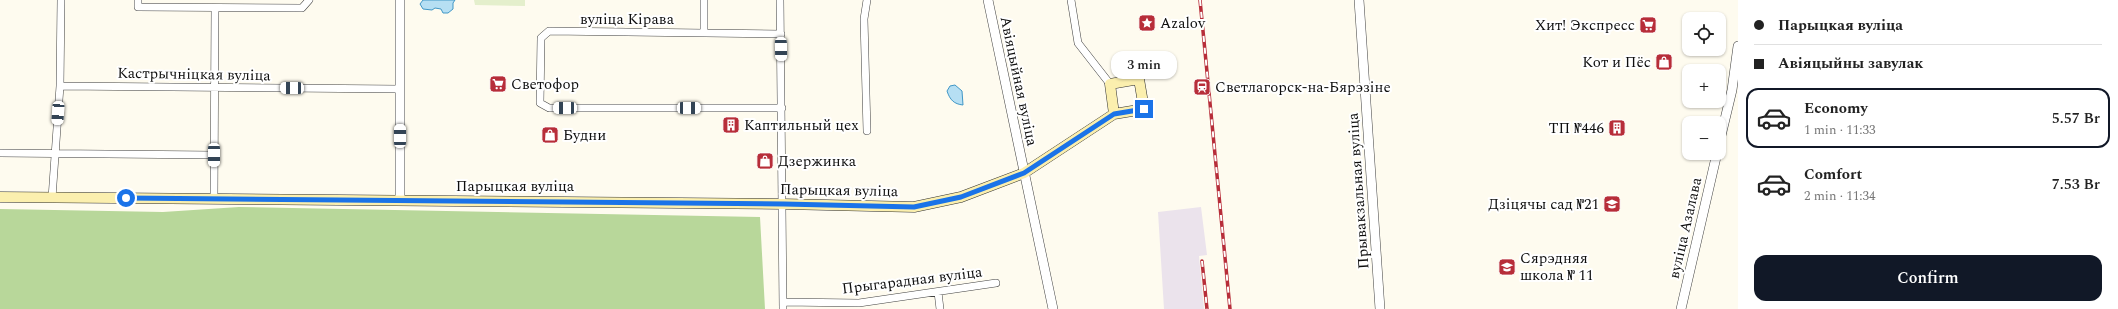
<!DOCTYPE html>
<meta charset="utf-8">
<style>
body{margin:0;font-family:Spectral,serif;background:#f2f2f2;color:#222;height:100vh;display:flex;flex-direction:column;font-size:15px;white-space:nowrap}
*{box-sizing:border-box;margin:0}
p{font-size:13px;color:#767676}
.icon{flex:none;width:22px;height:22px;fill:none;stroke:currentColor;stroke-width:2;stroke-linecap:round;stroke-linejoin:round}
.map{position:relative;flex:1;overflow:hidden}
.details{display:flex;flex-direction:column;background:#fff;width:380px}
.details>*{flex:none}
.hud{display:grid;align-content:center;height:88px;padding:0 16px;background:#fff}
.controls{position:absolute;left:1682px;top:12px;display:grid;gap:8px}
.controls a{display:grid;place-items:center;width:44px;height:44px;border-radius:8px;background:#fff;box-shadow:0 1px 3px #0004;font-size:20px}
.end{position:absolute;width:18px;height:18px;margin:-9px;border:5px solid #1a73e8;background:#fff;box-shadow:0 0 0 2px #fff}
.from{border-radius:50%}
.bubble{position:absolute;height:28px;border-radius:12px;background:#fff;box-shadow:0 1px 3px #0004;font-size:13px;font-weight:600;line-height:28px;text-align:center}
.car{position:absolute;width:12px;height:24px;margin:-12px -6px;border-radius:5px;box-shadow:0 0 3px 1px #0007;background:linear-gradient(#fff 24%,#345 0 40%,#fff 0 76%,#345 0 86%,#fff 0)}
.hud b{display:flex;align-items:center;gap:14px;height:38px;font-size:15px}
.hud b+b{border-top:1px solid #e0e0e0}
.hud i{width:10px;height:10px;background:#222}
ul{padding:0;list-style:none}
li{display:flex;align-items:center;gap:12px;height:60px;margin:0 8px 6px;padding:0 8px;border:2px solid transparent;border-radius:12px}
li div{flex:1}
li b{display:block;font-size:15px}
li em{font-style:normal;font-weight:600}
li.on{border-color:#111827}
li>.icon{width:36px;height:36px;stroke-width:1.5}
.button{display:flex;gap:8px;margin-top:auto;padding:8px 16px}
.button a{flex:1;height:46px;border-radius:12px;background:#111827;color:#fff;font-size:16px;font-weight:600;line-height:46px;text-align:center}
main{display:flex;flex:1;min-height:0}
.map>svg:first-child{display:block}
.industrial{fill:#ebe3ec}
.forest{fill:#b8d79a}
.pitch{fill:#e4efcc}
.water{fill:#b6dff3;stroke:#4197c6}
.lines{fill:none;stroke-linecap:round;stroke-linejoin:round}
.minor-casing{stroke:#414141;stroke-width:8}
.tertiary-casing{stroke:#414141;stroke-width:10}
.secondary-casing{stroke:#303030;stroke-width:11}
.minor{stroke:#fff;stroke-width:7}
.tertiary{stroke:#fff;stroke-width:9}
.secondary{stroke:#fbefae;stroke-width:10}
.rail-casing{stroke:#b72d39;stroke-width:3.5}
.rail{stroke:#fff;stroke-width:2;stroke-dasharray:6;stroke-linecap:butt}
.route{stroke:#1a73e8;stroke-width:5}
.labels{text-anchor:middle;stroke-width:4;stroke-linejoin:round;paint-order:stroke}
.street-label{font-size:15px;fill:#0e0e0e;stroke:#fff}
.poi-label{font-size:15px;fill:#0e0e0e;stroke:#fff;text-anchor:start}
</style>
<main>
<div class="map">
<svg width="1738" height="309" viewBox="0 0 1738 309">
<rect width="100%" height="100%" fill="#fefbef"/>
<path class="industrial" d="M1201 207 1207 255 1199 256 1204 309H1164L1158 212Z"/>
<path class="forest" d="M239 207 760 217 765 309H0V209L163 212Z"/>
<path class="pitch" d="M474 0H525V6L475 5Z"/>
<path class="water" d="M423 0H455L453 3V9L448 13H443L441 9 435 8 432 10 423 9 420 4Z
M955 85 962 91 963 105C954 104 950 100 947 91L950 86Z"/>
<g class="lines">
<g class="minor-casing">
<path id="minor" d="M138 0V7L302 8 309 0
M780 0 783 309
M1071 0 1078 43 1110 84
M704 32V0
M781 34 549 31 541 38 540 103 549 108H782
M60 86 400 89
M867 131 864 19 867 0
M0 153 214 155
M52 198 60 86 61 0
M214 199 215 8
M938 292 940 309
M783 302 859 303 996 283"/>
</g>
<g class="tertiary-casing">
<path id="tertiary" d="M400 0V200
M988 0 1053 309
M1359 0 1380 309
M1719 144 1732 90 1738 46
M1681 309 1717 153"/>
</g>
<g class="secondary-casing">
<path id="secondary" d="M0 197 783 204 914 207 961 197 1024 173 1114 114 1144 109 1139 79 1110 84 1114 114"/>
</g>
<use href="#minor" class="minor"/>
<use href="#tertiary" class="tertiary"/>
<use href="#secondary" class="secondary"/>
<g class="rail-casing">
<path id="rail" d="M1200 0 1230 309
M1202 261 1207 309"/>
</g>
<use href="#rail" class="rail"/>
</g>
<g class="lines">
<path class="route" d="M126 198 784 204 914 207 961 197 1024 173 1114 114 1144 109"/>
</g>
<defs>
<g id="sight-square" transform="scale(0.9)"><rect x="-9" y="-9" width="18" height="18" rx="4" fill="#b72d39" stroke="#fff"/><path d="M0-6L1.8-2.2L6-1.7L2.9 1.2L3.7 5.4L0 3.3L-3.7 5.4L-2.9 1.2L-6-1.7L-1.8-2.2Z" fill="#fff"/></g>
<g id="supermarket-square" transform="scale(0.9)"><rect x="-9" y="-9" width="18" height="18" rx="4" fill="#b72d39" stroke="#fff"/><path d="M-6-5.5h2.5l.6 2H6L4.5 2H-2.5L-4.4-4H-6ZM-1.5 3.2a1.3 1.3 0 1 0 .1 0ZM3 3.2a1.3 1.3 0 1 0 .1 0Z" fill="#fff"/></g>
<g id="shop-square" transform="scale(0.9)"><rect x="-9" y="-9" width="18" height="18" rx="4" fill="#b72d39" stroke="#fff"/><path d="M-5-2.5h2.3a2.7 3.5 0 0 1 5.4 0H5L5.5 6h-11ZM-1.5-2.5h3a1.5 2.3 0 0 0-3 0Z" fill="#fff"/></g>
<g id="station-square" transform="scale(0.9)"><rect x="-9" y="-9" width="18" height="18" rx="4" fill="#b72d39" stroke="#fff"/><path d="M-3-6H3Q5-6 5-4V2Q5 4 3 4L4.5 6H3L1.5 4h-3L-3 6H-4.5L-3 4Q-5 4-5 2V-4Q-5-6-3-6ZM-3.5-4v3h7v-3ZM-3.5 1v1.5H-2V1ZM2 1v1.5H3.5V1Z" fill="#fff"/></g>
<g id="building-square" transform="scale(0.9)"><rect x="-9" y="-9" width="18" height="18" rx="4" fill="#b72d39" stroke="#fff"/><path d="M-4-6H4V6H1V3H-1V6H-4ZM-2.5-4.3h1.7v1.8h-1.7ZM.8-4.3h1.7v1.8H.8ZM-2.5-1h1.7V.8h-1.7ZM.8-1h1.7V.8H.8Z" fill="#fff"/></g>
<g id="school-square" transform="scale(0.9)"><rect x="-9" y="-9" width="18" height="18" rx="4" fill="#b72d39" stroke="#fff"/><path d="M0-5L7-2L0 1L-7-2ZM-4 1L0 2.5L4 1V4Q0 6-4 4Z" fill="#fff"/></g>
</defs>
<g fill-rule="evenodd">
<use href="#sight-square" x="1147" y="23"/>
<use href="#supermarket-square" x="1648" y="25"/>
<use href="#shop-square" x="1664" y="62"/>
<use href="#supermarket-square" x="498" y="84"/>
<use href="#station-square" x="1202" y="87"/>
<use href="#building-square" x="731" y="125"/>
<use href="#building-square" x="1617" y="128"/>
<use href="#shop-square" x="550" y="135"/>
<use href="#shop-square" x="765" y="161"/>
<use href="#school-square" x="1612" y="204"/>
<use href="#school-square" x="1507" y="267"/>
</g>
<g class="labels">
<g class="street-label">
<text x="627" y="24">вуліца Кірава</text>
<text transform="translate(194 74) rotate(1)" y="5">Кастрычніцкая вуліца</text>
<text transform="translate(1019 81) rotate(78)" y="5">Авіяцыйная вуліца</text>
<text x="515" y="191">Парыцкая вуліца</text>
<text transform="translate(839 190) rotate(1)" y="5">Парыцкая вуліца</text>
<text transform="translate(1358 191) rotate(-94)" y="5">Прывакзальная вуліца</text>
<text transform="translate(1685 228) rotate(-77)" y="5">вуліца Азалава</text>
<text transform="translate(912 280) rotate(-7)" y="5">Прыгарадная вуліца</text>
</g>
<g class="poi-label">
<text x="1160" y="28">Azalov</text>
<text x="1635" y="30" text-anchor="end">Хит! Экспресс</text>
<text x="1651" y="67" text-anchor="end">Кот и Пёс</text>
<text x="511" y="89">Светофор</text>
<text x="1215" y="92">Светлагорск-на-Бярэзіне</text>
<text x="744" y="130">Каптильный цех</text>
<text x="1604" y="133" text-anchor="end">ТП №446</text>
<text x="563" y="140">Будни</text>
<text x="778" y="166">Дзержинка</text>
<text x="1599" y="209" text-anchor="end">Дзіцячы сад №21</text>
<text x="1520" y="263">Сярэдняя<tspan x="1520" dy="17">школа № 11</tspan></text>
</g>
</g>
</svg>
<div class="controls">
<a><svg class="icon" aria-label="locate" viewBox="0 0 24 24"><circle cx="12" cy="12" r="6"/><path d="M12 2v4M12 18v4M2 12h4M18 12h4"/></svg></a>
<a>+</a>
<a>−</a>
</div>
<i class="end from" style="left:126px;top:198px"></i>
<i class="end" style="left:1144px;top:109px"></i>
<div class="bubble" style="left:1111px;top:51px;width:66px">3 min</div>
<i class="car" style="left:781px;top:49px;rotate:179deg"></i>
<i class="car" style="left:292px;top:88px;rotate:271deg"></i>
<i class="car" style="left:565px;top:108px;rotate:270deg"></i>
<i class="car" style="left:689px;top:108px;rotate:90deg"></i>
<i class="car" style="left:58px;top:113px;rotate:184deg"></i>
<i class="car" style="left:400px;top:136px;rotate:0deg"></i>
<i class="car" style="left:214px;top:155px;rotate:180deg"></i>
</div>
<section class="details">
<div class="hud">
<b><i class="from"></i>Парыцкая вуліца</b>
<b><i></i>Авіяцыйны завулак</b>
</div>
<ul>
<li class="on"><svg class="icon" aria-label="car" viewBox="0 0 24 24"><path d="M5 17H2v-5l4-1 3-4h7l3 4 3 1v5h-3M9 17h6M6 11h13"/><circle cx="7" cy="17" r="2"/><circle cx="17" cy="17" r="2"/></svg><div><b>Economy</b><p>1 min · 11:33</p></div><em>5.57 Br</em></li>
<li><svg class="icon" aria-label="car" viewBox="0 0 24 24"><path d="M5 17H2v-5l4-1 3-4h7l3 4 3 1v5h-3M9 17h6M6 11h13"/><circle cx="7" cy="17" r="2"/><circle cx="17" cy="17" r="2"/></svg><div><b>Comfort</b><p>2 min · 11:34</p></div><em>7.53 Br</em></li>
</ul>
<div class="button"><a>Confirm</a></div>
</section>
</main>
